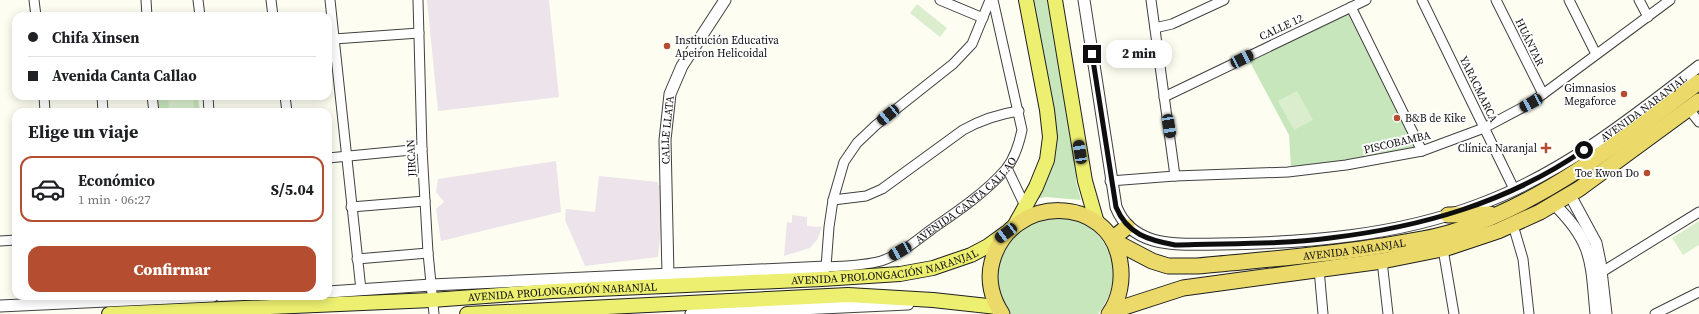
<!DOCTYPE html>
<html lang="es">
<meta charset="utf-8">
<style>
body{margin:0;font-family:"Source Serif 4",serif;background:#f2f2f2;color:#202124;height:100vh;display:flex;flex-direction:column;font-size:15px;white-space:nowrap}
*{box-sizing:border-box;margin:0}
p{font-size:13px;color:#757577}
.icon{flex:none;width:22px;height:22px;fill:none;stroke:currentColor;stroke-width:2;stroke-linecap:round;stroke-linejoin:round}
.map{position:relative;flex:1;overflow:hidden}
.drawer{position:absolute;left:12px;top:108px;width:320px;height:192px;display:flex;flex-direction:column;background:#fff;border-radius:12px;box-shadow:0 2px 10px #0003}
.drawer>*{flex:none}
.hud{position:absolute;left:12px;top:12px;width:320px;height:88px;border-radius:12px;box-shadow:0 2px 10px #0003;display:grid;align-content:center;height:88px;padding:0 16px;background:#fff}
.end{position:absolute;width:18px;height:18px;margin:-9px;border:5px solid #0e0e0e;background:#fff;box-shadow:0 0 0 2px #fff}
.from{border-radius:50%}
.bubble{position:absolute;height:28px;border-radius:12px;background:#fff;box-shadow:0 2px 10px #0003;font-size:13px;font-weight:800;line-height:28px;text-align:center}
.car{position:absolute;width:12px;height:24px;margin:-12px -6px;border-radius:5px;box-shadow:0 0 3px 1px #0007;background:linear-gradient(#222 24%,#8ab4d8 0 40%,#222 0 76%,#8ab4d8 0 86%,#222 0)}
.hud b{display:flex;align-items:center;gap:14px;height:38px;font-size:15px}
.hud b+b{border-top:1px solid #e0e0e0}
.hud i{width:10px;height:10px;background:#202124}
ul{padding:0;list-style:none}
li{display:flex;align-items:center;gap:12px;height:66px;margin:0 8px 6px;padding:0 8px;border:2px solid transparent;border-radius:12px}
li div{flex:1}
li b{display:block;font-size:15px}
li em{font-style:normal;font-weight:800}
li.selected{border-color:#b54d30}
li>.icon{width:36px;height:36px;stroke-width:1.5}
h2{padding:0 16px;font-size:18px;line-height:48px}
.action{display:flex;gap:8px;margin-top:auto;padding:8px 16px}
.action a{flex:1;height:46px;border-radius:12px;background:#b54d30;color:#fff;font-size:16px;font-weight:800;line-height:46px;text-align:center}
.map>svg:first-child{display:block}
.industrial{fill:#ece3eb}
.green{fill:#c7e6bc}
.pitch{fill:#daeecd}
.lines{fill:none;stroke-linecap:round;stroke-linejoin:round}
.minor-casing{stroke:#414141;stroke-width:11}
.tertiary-casing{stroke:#414141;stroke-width:13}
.primary-casing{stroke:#1f1f1f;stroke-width:16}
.trunk-casing{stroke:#1f1f1f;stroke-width:17}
.minor{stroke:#fff;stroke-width:9}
.tertiary{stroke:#fff;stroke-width:11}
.primary{stroke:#ecef70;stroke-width:14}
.trunk{stroke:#ebda69;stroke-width:15}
.route{stroke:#0e0e0e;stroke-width:5}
.poi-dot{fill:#b54d30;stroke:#fff;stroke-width:1.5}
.labels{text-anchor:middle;stroke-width:4;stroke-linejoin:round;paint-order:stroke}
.street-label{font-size:11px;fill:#0e0e0e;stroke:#fff}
.poi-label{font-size:11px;fill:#0e0e0e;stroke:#fff;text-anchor:end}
</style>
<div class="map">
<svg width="1699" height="314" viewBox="0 0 1699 314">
<rect width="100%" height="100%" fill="#fdfef1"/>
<path class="industrial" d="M427 0H549L559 97 438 111Z
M556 161 561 212 441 241 436 209 444 202 436 192 438 179Z
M599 176 658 182V185H666L658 257 585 266 565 220 566 209 595 212Z
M792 215 807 217V226L822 227 817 240 810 248 784 256 787 222 792 223Z"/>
<path class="green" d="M1032 0H1049L1076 170V182L1081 200 1045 197 1037 199C1050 171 1055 159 1056 127Z
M1349 12 1416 148 1347 161 1291 167 1289 135 1249 60Z
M157 96H198L200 112H159Z
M1061 216C1067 218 1076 219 1081 222 1117 243 1123 282 1098 314H1011C986 288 995 246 1022 226 1033 218 1048 217 1061 216Z"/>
<path class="pitch" d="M917 4 947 28 940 37 910 13Z
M1297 91 1313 120 1294 130 1278 101Z
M168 96H193L194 112H169Z
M1699 221V245L1683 255 1672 238Z"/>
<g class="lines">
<g class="minor-casing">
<g id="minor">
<path d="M34 0 36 16"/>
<path d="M146 0 147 16"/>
<path d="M198 0 200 16"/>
<path d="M271 0 273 16"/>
<path d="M330 0 361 290"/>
<path d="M418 0 422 149 428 253 434 314"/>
<path d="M940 0 983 18"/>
<path id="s1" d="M990 0 972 44 953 64 876 125 857 143 844 162 833 200 829 227 826 267C844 266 863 266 881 261 900 255 917 240 932 229 958 211 985 193 1006 169 1015 158 1019 144 1022 130L993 0"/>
<path d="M1151 0 1175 176"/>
<path d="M1422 0 1514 189"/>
<path d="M1496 0 1543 94"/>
<path d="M1569 0 1596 54"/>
<path d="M1639 0 1648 17"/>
<path d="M1351 7 1422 151"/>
<path d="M1155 28 1172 24 1224 0"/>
<path d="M334 39 419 33"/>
<path d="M44 96 45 112"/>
<path d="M102 96 103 112"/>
<path d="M152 96 154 112"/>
<path d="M208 96 209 112"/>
<path d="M285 96 287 112"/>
<path d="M1164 97 1366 0"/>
<path d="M1688 108 1699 122"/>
<path d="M328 158 422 149"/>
<path d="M1007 168 1026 208"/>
<path d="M1110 181 1175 176 1288 172 1346 165 1422 151 1484 128 1531 103 1670 0"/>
<path d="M833 200 866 196 882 189 963 130C981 120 998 114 1019 111"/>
<path d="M351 207 425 201"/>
<path d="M1513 225 1523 259 1529 314"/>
<path d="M0 241 16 240"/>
<path d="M1443 249 1454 314"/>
<path d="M357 259 428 253"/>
<path d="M1382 261 1388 314"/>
<path d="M1319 269 1323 314"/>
<path d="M1597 275 1699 212"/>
<path d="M1655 314 1699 292"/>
</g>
</g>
<g class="tertiary-casing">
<g id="tertiary">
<path id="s2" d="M1084 0 1116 207C1133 250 1181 244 1220 244 1306 243 1396 236 1478 205 1560 175 1631 119 1699 66"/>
<path d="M1570 195 1596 243 1600 262 1606 314"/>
<path d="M1554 204C1594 243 1591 262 1596 314"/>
<path id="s3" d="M668 275 665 140 670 94 682 66 725 0"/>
<path d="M328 292 431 285 826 267"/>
<path d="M0 306 213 296"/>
<path d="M691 314 908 304"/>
</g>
</g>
<g class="primary-casing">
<g id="primary">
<path d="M1055 0 1085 181 1097 223"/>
<path d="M1016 223 1036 187 1047 160 1050 137 1047 110 1026 0"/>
<path id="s4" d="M109 314 432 300 553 291 822 279 900 274 933 268 971 255 988 246 1006 233"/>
<path d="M467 314 848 295 933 300 997 307"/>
</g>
</g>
<g class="trunk-casing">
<g id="trunk">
<path d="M1448 215 1490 214"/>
<path d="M1112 239 1127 227"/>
<path id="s5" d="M1114 241 1152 261 1168 266H1197C1258 260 1320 256 1381 246 1407 242 1435 238 1461 229 1551 198 1624 139 1699 82"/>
<path d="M1112 311 1183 288 1382 261 1447 248 1498 231 1540 212 1579 189 1699 101"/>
<path d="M1002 314C992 299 987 280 992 262 1010 193 1110 194 1120 262 1123 279 1120 299 1109 314"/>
</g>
</g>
<use href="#minor" class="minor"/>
<use href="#tertiary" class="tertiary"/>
<use href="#primary" class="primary"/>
<use href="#trunk" class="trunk"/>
</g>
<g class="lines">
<path class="route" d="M1092 54 1116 207C1127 234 1148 240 1175 245 1227 243 1279 245 1330 238 1421 227 1507 203 1584 150"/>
</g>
<g class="poi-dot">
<circle cx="667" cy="46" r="4"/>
<circle cx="1624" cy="94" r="4"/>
<circle cx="1397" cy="118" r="4"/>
<path d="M1544 142h4v4h4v4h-4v4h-4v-4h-4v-4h4z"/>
<circle cx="1647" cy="173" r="4"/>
</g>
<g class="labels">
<g class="street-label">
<text transform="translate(1281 27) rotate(-25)" y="4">CALLE 12</text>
<text transform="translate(1530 42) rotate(64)" y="4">HUÁNTAR</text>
<text transform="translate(1479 89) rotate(64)" y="4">YARACMARCA</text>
<text dy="4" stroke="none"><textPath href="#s2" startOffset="783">AVENIDA NARANJAL</textPath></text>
<text dy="4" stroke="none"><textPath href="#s3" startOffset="145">CALLE LLATA</textPath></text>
<text transform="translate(1397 142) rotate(-13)" y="4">PISCOBAMBA</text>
<text transform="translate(411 158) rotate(-93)" y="4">JIRCAN</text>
<text dy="4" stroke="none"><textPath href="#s1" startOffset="490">AVENIDA CANTA CALLAO</textPath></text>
<text dy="4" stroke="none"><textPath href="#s5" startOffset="247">AVENIDA NARANJAL</textPath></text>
<text dy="4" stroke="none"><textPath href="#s4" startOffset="778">AVENIDA PROLONGACIÓN NARANJAL</textPath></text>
<text dy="4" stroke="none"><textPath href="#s4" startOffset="454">AVENIDA PROLONGACIÓN NARANJAL</textPath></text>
</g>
<g class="poi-label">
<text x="675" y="44" text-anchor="start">Institución Educativa<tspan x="675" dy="13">Apeiron Helicoidal</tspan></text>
<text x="1616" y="92">Gimnasios<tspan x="1616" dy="13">Megaforce</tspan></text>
<text x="1405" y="122" text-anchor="start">B&amp;B de Kike</text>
<text x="1537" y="152">Clínica Naranjal</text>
<text x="1639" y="177">Toe Kwon Do</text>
</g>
</g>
</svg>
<i class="end from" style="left:1584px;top:150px"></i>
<i class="end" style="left:1092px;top:54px"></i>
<div class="bubble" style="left:1106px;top:40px;width:66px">2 min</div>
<i class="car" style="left:1242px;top:59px;rotate:64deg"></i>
<i class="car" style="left:1531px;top:103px;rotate:242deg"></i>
<i class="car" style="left:888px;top:115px;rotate:231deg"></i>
<i class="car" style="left:1169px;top:126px;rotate:171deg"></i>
<i class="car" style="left:1080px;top:152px;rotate:351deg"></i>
<i class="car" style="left:1006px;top:233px;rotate:233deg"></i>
<i class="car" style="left:900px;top:251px;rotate:241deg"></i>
<div class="hud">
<b><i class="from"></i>Chifa Xinsen</b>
<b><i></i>Avenida Canta Callao</b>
</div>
<section class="drawer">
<h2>Elige un viaje</h2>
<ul>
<li class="selected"><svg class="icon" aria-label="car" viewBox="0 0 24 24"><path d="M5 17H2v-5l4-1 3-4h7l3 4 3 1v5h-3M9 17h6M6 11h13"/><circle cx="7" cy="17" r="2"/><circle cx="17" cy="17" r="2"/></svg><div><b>Económico</b><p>1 min · 06:27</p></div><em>S/5.04</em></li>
</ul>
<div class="action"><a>Confirmar</a></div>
</section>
</div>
